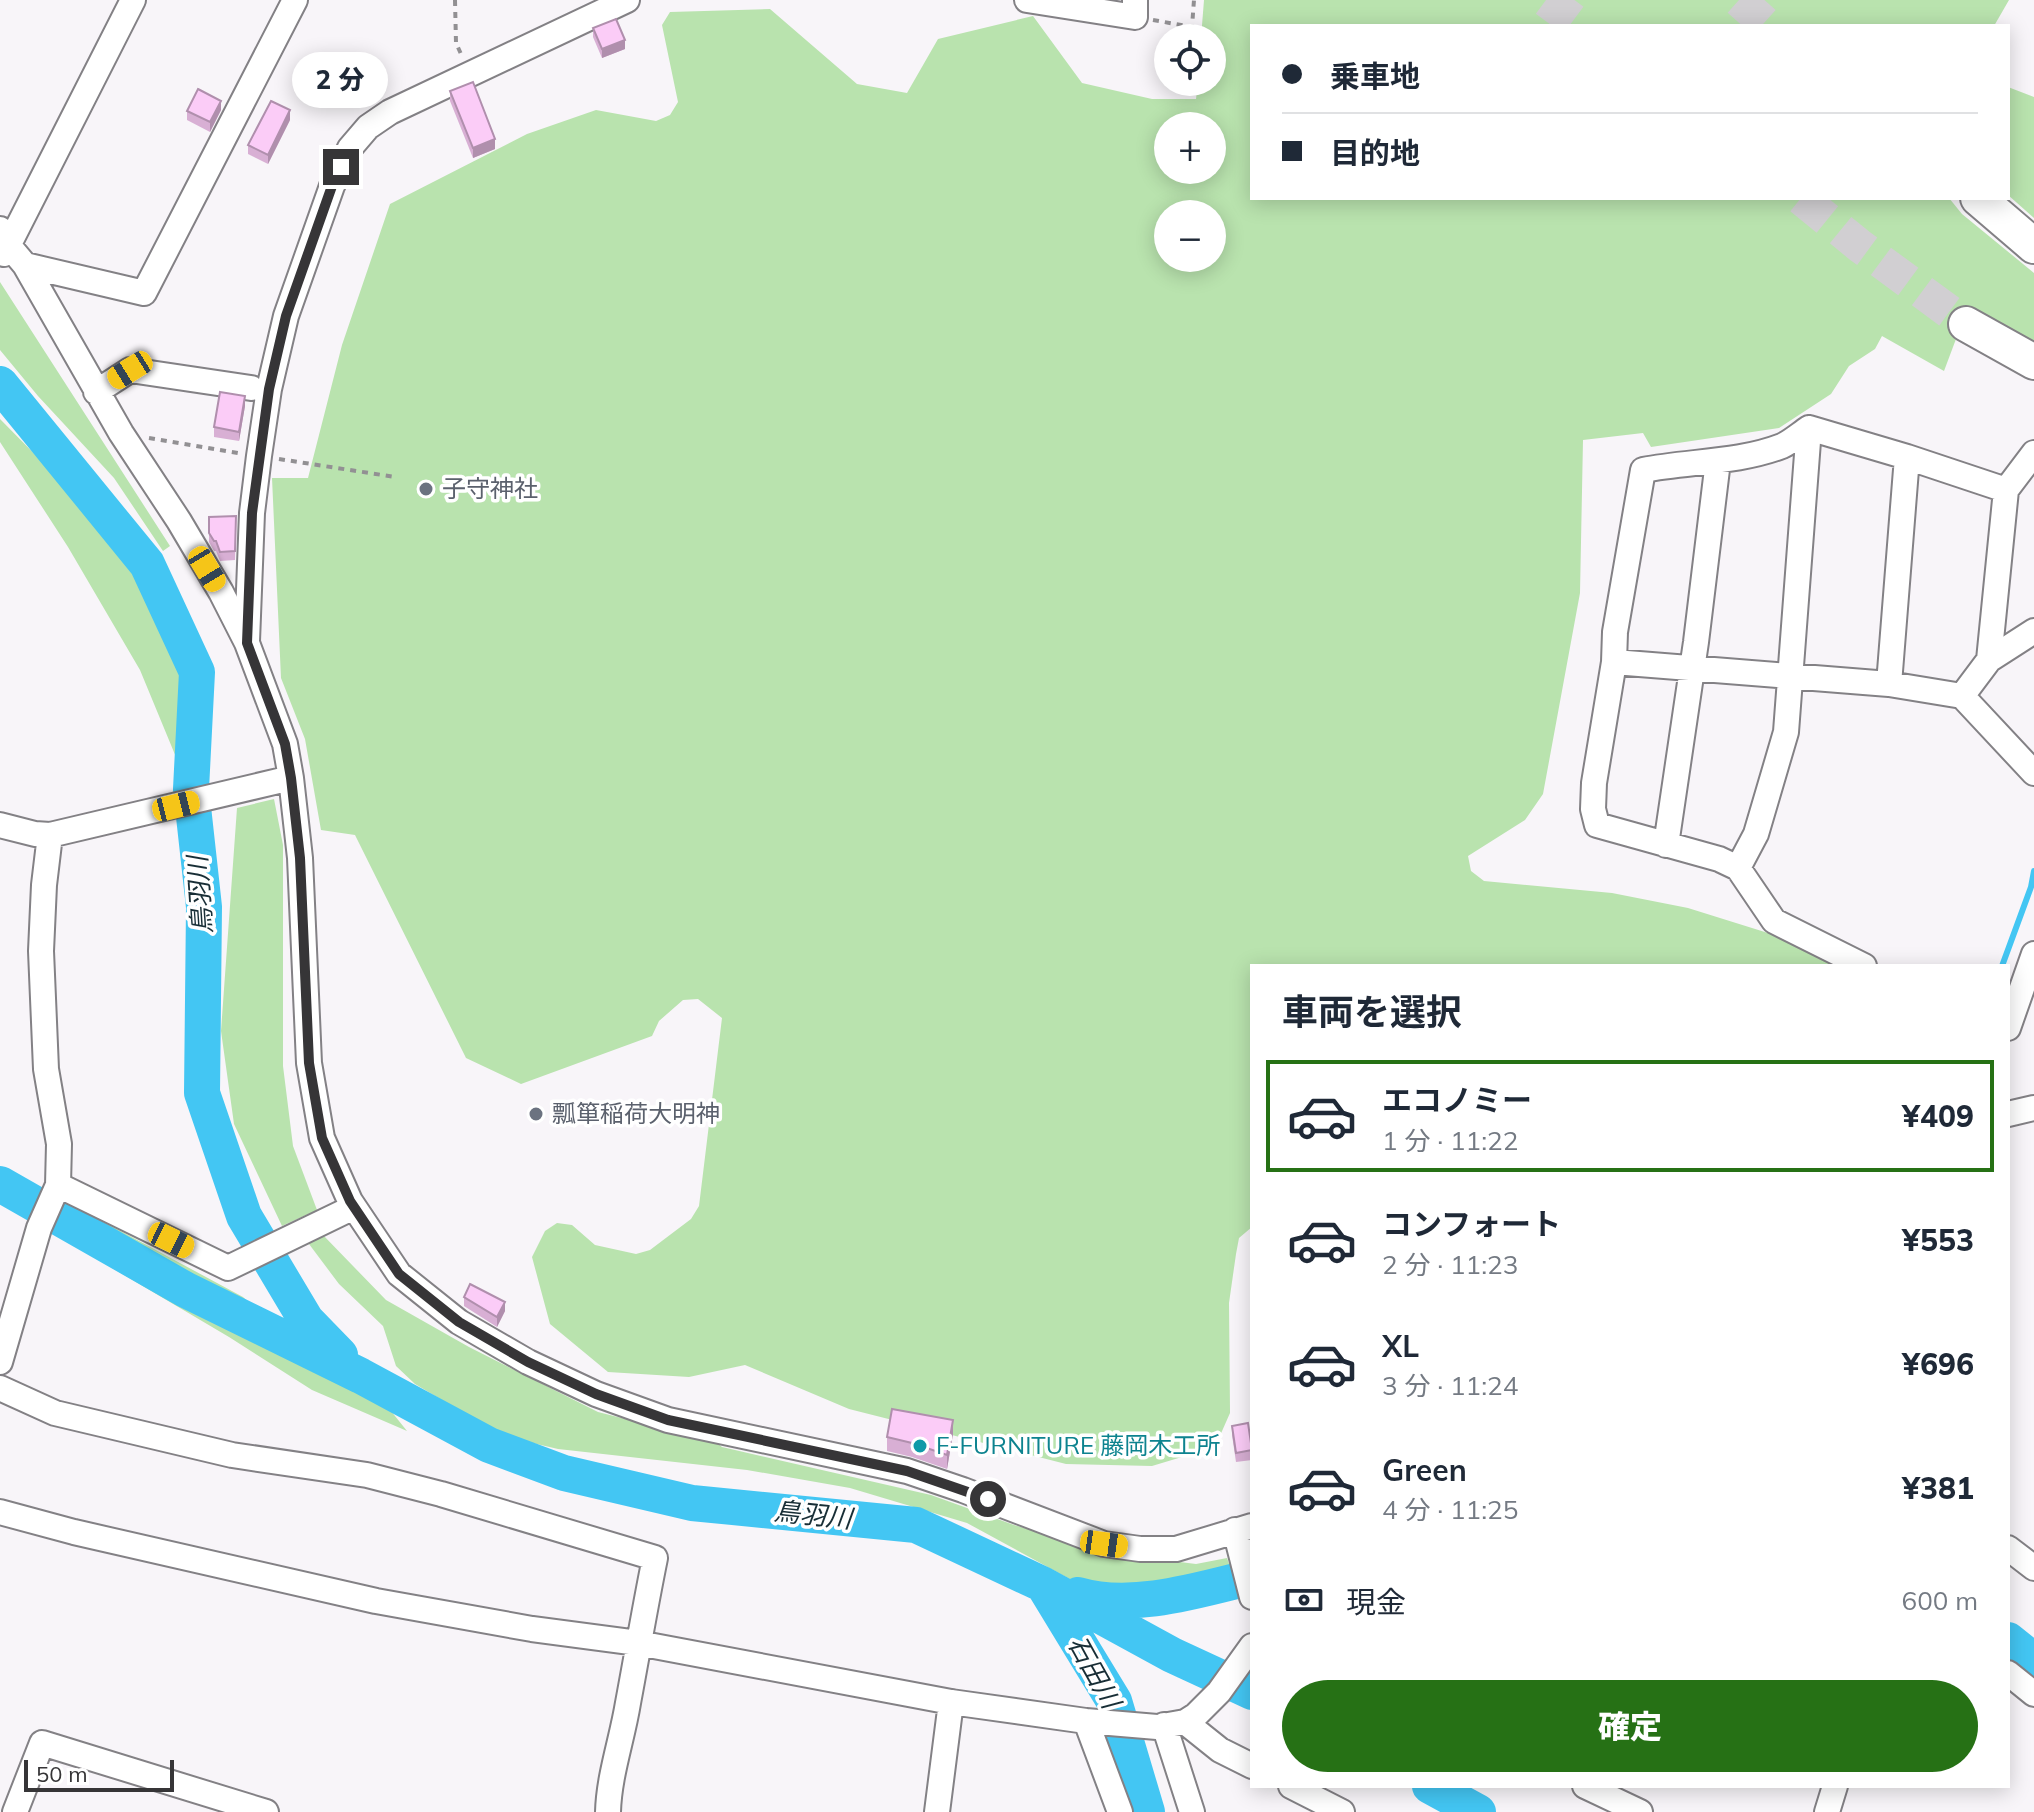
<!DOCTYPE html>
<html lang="ja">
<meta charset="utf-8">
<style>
body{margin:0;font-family:Mulish,"Noto Sans JP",sans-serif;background:#f6f6f7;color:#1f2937;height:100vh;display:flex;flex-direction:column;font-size:30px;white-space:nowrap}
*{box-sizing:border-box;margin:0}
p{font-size:26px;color:#747a83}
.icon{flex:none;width:44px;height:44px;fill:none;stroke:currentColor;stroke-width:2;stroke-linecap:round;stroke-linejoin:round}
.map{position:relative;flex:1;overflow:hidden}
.panel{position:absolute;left:1250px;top:964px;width:760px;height:824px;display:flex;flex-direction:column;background:#fff;border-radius:0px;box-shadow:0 4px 20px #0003}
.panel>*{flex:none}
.banner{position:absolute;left:1250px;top:24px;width:760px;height:176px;border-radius:0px;box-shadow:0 4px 20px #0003;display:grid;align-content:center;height:176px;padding:0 32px;background:#fff}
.buttons{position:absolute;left:1154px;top:24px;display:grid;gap:16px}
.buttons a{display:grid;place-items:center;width:72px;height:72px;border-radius:50%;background:#fff;box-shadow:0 4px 20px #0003;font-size:40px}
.scale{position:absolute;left:24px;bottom:20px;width:150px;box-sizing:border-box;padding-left:8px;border:4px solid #363537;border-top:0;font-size:22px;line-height:28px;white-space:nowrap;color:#363537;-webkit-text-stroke:6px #fff;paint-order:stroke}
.end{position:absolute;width:36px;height:36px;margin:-18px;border:10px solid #363537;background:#fff;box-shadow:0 0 0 4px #fff}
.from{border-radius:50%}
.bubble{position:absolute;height:56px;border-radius:28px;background:#fff;box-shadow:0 4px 20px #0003;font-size:26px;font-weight:800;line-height:56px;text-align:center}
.car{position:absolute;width:24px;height:48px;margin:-24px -12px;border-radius:10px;box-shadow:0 0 6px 2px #0007;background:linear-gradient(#f5c518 24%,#345 0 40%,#f5c518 0 76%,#345 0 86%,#f5c518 0)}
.banner b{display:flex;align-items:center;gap:28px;height:76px;font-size:30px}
.banner b+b{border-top:2px solid #e0e1e3}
.banner i{width:20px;height:20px;background:#1f2937}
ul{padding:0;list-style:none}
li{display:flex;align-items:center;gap:24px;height:112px;margin:0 16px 12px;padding:0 16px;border:4px solid transparent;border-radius:0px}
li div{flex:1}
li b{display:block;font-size:30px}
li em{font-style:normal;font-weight:800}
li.active{border-color:#267115}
li>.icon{width:72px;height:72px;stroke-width:1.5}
h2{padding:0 32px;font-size:36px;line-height:96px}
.pay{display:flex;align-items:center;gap:20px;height:88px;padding:0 32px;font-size:30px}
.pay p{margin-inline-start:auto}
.button{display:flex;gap:16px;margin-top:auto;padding:16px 32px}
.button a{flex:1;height:92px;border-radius:48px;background:#267115;color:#fff;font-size:32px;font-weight:800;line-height:92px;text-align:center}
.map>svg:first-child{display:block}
.green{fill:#b9e3ae;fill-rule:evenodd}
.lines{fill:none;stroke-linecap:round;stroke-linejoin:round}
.stream{stroke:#43c6f3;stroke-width:6}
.river{stroke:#43c6f3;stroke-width:36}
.highway-tunnel{stroke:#d1cfd2;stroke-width:34;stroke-dasharray:34 17;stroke-linecap:butt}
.minor-casing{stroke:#838185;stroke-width:28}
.highway-casing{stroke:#838185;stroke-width:38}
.path{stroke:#929093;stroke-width:4;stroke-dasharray:6 6;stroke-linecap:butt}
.minor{stroke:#fff;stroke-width:24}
.highway{stroke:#fff;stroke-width:34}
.wall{fill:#d8afd4}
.shaded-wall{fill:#b08fad}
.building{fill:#fbccf7;stroke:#b08fad;stroke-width:2}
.route{stroke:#363537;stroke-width:10}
.worship-dot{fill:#6b7280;stroke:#fff;stroke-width:3}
.culture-dot{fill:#0f9aa8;stroke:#fff;stroke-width:3}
.labels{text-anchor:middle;stroke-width:7;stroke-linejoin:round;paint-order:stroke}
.worship-label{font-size:24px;fill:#5b616d;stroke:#fff;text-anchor:start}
.culture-label{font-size:24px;fill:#0d838f;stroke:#fff;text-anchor:start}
.water-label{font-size:26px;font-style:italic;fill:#182e36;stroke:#fff}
</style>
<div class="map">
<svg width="2034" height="1812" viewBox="0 0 2034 1812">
<rect width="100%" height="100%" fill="#f8f5f9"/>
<path class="green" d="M1204 0H2009L1994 26H1252V198H1949L1962 214 2034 273V343L1968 307 1944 371 1882 336 1875 349 1849 366 1831 394 1779 428 1651 447 1643 433 1583 440 1580 593 1543 794 1525 820 1468 856 1471 871 1484 881 1612 893 1688 908 1794 941 1833 966H1252V1227L1239 1238 1236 1254 1229 1303 1230 1413 1215 1447 1152 1466 1066 1464 849 1409 745 1365 689 1377 608 1372 550 1324 532 1257 545 1231 557 1223 572 1225 595 1245 636 1254 650 1250 691 1219 699 1206 722 1018 698 999 683 1000 659 1021 652 1036 521 1084 466 1058 355 835 321 830 305 739 281 678 272 478H308L342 345 390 204 527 134 596 110 656 121 670 115 678 102 662 25 670 12 770 9 857 84 907 93 938 39 1033 16 1082 83 1152 99H1196L1198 82H1212V38H1201ZM1168 126H1212V170H1168ZM1168 214H1212V258H1168Z
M2008 87 2034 97V218L2008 195Z
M0 282 170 546 163 551 114 478 38 396 0 350Z
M0 419 69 489 119 552 154 608 186 687 191 722 183 774 140 670 68 547 0 442Z
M274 799 283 845V1066L293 1146 317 1210 282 1226 234 1124 221 1031 237 808Z
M65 1201 243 1297 322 1373 387 1406 407 1431 312 1390 229 1337 53 1233Z
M322 1234 386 1300 469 1347 598 1412 716 1442 722 1447 931 1495 1014 1525 1108 1553 1196 1564 1227 1558 1232 1572 1175 1587 1110 1592 1077 1583 967 1523 850 1488 747 1470 558 1449 503 1436 415 1384 396 1366 383 1326 339 1284 306 1240Z"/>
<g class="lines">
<path class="stream" d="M2002 966 2031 887 2034 871"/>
<path class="river" d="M0 384 147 564 197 672 191 789 204 907 202 1093 244 1216 306 1320 340 1355
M0 1184 186 1290 361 1376 489 1445 564 1473 692 1503 916 1525 1042 1584 1172 1655 1252 1692
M1044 1586 1114 1701 1147 1812
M1078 1595C1132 1611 1199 1590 1252 1577
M2008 1640 2034 1661
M1430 1786 1478 1812"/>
<path class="highway-tunnel" d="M1546 0 1581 26
M1739 0 1768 26
M1801 198 1860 246 1966 324"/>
<g class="minor-casing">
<path id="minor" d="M1027 0 1135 17V0
M0 229 9 246 25 265 121 433 179 521 221 592 247 643 285 744 291 778 300 858 309 1063 322 1138 350 1201 399 1274 459 1322 528 1362 596 1394 668 1420 907 1471 963 1490 1104 1544 1140 1549H1176L1252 1526
M4 254 133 0
M25 265 144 293 295 0
M96 392 130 370 251 388
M1809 428C1800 434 1791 442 1782 446 1738 463 1689 461 1643 470L1615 632 1614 662 1594 783 1593 809 1597 825 1719 859 1738 868 1774 921 1864 966
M1809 428 1907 457 2006 490
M247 641 252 513 259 456 269 389 286 316 332 186 350 148 368 127 390 112 627 0
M1989 660 2006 490 2034 453
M1614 662 1889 684 1962 696 2034 773
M1889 684 1907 457
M1962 696 1989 660 2034 631
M0 825 35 834 50 835 291 778
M1666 845 1696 642 1718 461
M1738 868 1756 834 1786 732 1809 428
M2008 1028 2034 954
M2008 1114 2034 1108
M58 1185 228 1268 354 1207
M0 1362 39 1228 58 1185 59 1144 46 1069 41 951 44 885 50 835
M0 1388 55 1413 232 1455 367 1475 441 1494 655 1558C645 1607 637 1655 628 1703 622 1740 609 1775 608 1812
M0 1512 74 1532 376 1601 532 1629 638 1643 951 1702 1086 1721 1157 1727 1185 1722 1196 1715 1219 1692 1252 1646
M1235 1530 1252 1597
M2008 1548 2034 1568
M2008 1673 2034 1694
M1086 1721 1120 1812
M1185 1722 1220 1750 1252 1766
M1164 1725 1192 1812
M1291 1786 1342 1812
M1585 1786 1640 1812
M15 1812 42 1743 266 1812
M937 1812 951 1702
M1827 1812 1835 1786"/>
</g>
<g class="highway-casing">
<path id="highway" d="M1978 198 2034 246
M1966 324 2034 362"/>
</g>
<path class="path" d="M455 0 456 43 461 54
M1153 20 1192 27 1194 0
M149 438 238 453
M279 459 395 477"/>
<use href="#minor" class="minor"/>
<use href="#highway" class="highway"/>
</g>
<path class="wall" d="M593 28 625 49 602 58 593 37Z
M450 91 495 149 473 158 450 101Z
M221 110 210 132 187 120V111Z
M290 120 268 164 248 154V145Z
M245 406 239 441 214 437V427Z
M236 516 235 560 220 561 216 551H214L209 542V517Z
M464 1297 505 1311 497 1327 464 1306Z
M1232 1426 1252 1448V1460L1236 1462 1232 1435Z
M953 1434 947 1469 912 1457 887 1451V1437Z"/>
<path class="shaded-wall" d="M625 40V49L602 58V49Z
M221 101V110L210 132V122Z
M290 110V120L268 164V155Z
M495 139V149L473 158V148Z
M245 396V406L239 441V432Z
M505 1302V1311L497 1327V1317Z
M953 1420V1434L947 1469V1455Z"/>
<path class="building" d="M616 19 625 40 602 49 593 28Z
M473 82 495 139 473 148 450 91Z
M198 89 221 101 210 122 187 111Z
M271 101 290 110 268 155 248 145Z
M220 392 245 396 239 432 214 427Z
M236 516 235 551 220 552 216 541H214L209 533V517Z
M470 1284 505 1302 497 1317 464 1297Z
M892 1409 953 1420 947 1455 912 1443 887 1437Z
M1248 1423 1252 1450 1236 1453 1232 1426Z"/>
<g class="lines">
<path class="route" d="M341 167 332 186 286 316 269 389 252 513 247 643 285 744 291 778 300 858 309 1063 322 1138 350 1201 399 1274 459 1322 528 1362 596 1394 668 1420 907 1471 988 1499"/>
</g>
<g class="worship-dot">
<circle cx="426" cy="489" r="8"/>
<circle cx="536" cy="1114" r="8"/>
</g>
<circle class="culture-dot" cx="920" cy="1446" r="8"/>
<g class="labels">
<g class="worship-label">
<text x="442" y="497">子守神社</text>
<text x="552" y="1122">瓢箪稲荷大明神</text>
</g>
<g class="culture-label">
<text x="936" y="1454">F-FURNITURE 藤岡木工所</text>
</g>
<g class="water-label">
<text transform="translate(200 895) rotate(-94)" y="9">鳥羽川</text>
<text transform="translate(813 1515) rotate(6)" y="9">鳥羽川</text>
<text transform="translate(1094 1672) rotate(61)" y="9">石田川</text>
</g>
</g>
</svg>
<div class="buttons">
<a><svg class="icon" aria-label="locate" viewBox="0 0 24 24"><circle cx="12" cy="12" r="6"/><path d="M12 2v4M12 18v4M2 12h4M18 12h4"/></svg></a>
<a>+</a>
<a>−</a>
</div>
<div class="scale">50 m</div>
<i class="end from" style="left:988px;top:1499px"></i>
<i class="end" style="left:341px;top:167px"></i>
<div class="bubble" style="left:292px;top:52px;width:96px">2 分</div>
<i class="car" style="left:130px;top:370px;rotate:238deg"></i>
<i class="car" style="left:207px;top:569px;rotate:149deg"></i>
<i class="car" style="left:176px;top:806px;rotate:76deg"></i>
<i class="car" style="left:171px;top:1240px;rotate:116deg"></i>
<i class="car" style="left:1104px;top:1544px;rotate:98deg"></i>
<div class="banner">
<b><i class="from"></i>乗車地</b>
<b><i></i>目的地</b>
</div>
<section class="panel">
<h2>車両を選択</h2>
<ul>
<li class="active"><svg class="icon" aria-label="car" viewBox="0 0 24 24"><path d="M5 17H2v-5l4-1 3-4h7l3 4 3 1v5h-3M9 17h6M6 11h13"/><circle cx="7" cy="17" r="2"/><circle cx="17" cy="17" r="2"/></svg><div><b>エコノミー</b><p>1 分 · 11:22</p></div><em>¥409</em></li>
<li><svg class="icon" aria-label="car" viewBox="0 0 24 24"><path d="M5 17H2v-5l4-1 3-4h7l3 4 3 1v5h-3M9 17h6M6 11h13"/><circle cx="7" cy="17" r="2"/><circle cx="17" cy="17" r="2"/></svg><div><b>コンフォート</b><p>2 分 · 11:23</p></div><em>¥553</em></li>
<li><svg class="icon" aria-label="car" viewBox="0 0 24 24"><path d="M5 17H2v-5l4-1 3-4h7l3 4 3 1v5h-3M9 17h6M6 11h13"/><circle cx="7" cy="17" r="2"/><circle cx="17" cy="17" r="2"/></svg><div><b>XL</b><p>3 分 · 11:24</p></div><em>¥696</em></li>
<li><svg class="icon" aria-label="car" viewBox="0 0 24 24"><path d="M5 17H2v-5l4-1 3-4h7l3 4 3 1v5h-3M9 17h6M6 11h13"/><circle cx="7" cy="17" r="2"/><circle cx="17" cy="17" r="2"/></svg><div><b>Green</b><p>4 分 · 11:25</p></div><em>¥381</em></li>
</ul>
<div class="pay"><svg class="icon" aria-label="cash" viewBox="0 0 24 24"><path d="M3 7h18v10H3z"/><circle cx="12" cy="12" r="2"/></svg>現金<p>600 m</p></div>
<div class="button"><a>確定</a></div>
</section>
</div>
